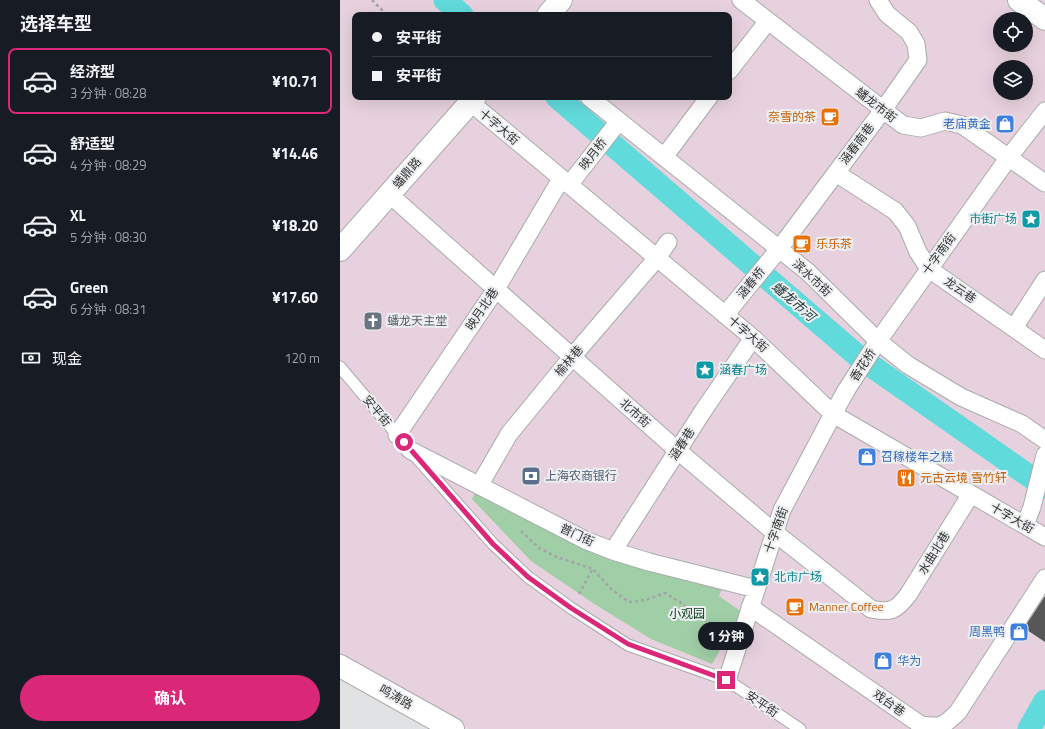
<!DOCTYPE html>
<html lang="zh">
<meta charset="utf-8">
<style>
body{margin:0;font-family:"Titillium Web","Noto Sans SC",sans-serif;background:#20242c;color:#f1f3f6;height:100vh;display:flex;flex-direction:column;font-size:15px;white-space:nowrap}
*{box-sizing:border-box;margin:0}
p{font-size:13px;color:#9ea1a6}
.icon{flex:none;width:22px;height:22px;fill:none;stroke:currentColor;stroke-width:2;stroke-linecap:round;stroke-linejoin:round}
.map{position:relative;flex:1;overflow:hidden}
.sheet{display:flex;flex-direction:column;background:#171b24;width:340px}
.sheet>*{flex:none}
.hud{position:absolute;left:12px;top:12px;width:380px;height:88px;border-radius:8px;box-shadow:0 4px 16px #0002;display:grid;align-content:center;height:88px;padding:0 20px;background:#171b24}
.tools{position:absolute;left:653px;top:12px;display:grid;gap:8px}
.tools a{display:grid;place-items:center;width:40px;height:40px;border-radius:50%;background:#171b24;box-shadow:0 4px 16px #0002;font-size:20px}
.end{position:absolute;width:18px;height:18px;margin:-9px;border:5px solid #db2777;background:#fff;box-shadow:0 0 0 2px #fff}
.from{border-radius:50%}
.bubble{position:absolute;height:28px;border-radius:14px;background:#171b24;box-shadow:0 4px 16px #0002;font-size:13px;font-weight:700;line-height:28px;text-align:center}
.hud b{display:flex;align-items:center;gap:14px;height:38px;font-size:15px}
.hud b+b{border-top:1px solid #363941}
.hud i{width:10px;height:10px;background:#f1f3f6}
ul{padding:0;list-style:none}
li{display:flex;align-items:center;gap:12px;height:66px;margin:0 8px 6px;padding:0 12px;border:2px solid transparent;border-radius:8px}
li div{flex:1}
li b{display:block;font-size:15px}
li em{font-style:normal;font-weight:700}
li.selected{border-color:#db2777}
li>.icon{width:36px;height:36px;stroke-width:1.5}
h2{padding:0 20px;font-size:18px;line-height:48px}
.pay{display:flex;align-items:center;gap:10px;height:44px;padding:0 20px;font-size:15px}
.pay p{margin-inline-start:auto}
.cta{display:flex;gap:8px;margin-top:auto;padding:8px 20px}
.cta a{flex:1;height:46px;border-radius:24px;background:#db2777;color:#fff;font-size:16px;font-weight:700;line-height:46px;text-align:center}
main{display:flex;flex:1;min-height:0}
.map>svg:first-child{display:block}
.commercial{fill:#e7d1de;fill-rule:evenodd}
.green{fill:#a0cfa7}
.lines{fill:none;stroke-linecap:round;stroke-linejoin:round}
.canal{stroke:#61dadc;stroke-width:23}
.building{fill:#585757}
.service-casing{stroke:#a9aaab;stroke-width:13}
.pedestrian-casing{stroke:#a9aaab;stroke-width:19}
.minor-casing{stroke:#a9aaab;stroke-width:24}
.path{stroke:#a3a4a5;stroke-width:2.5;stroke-dasharray:3 3;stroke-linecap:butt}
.service{stroke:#fff;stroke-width:11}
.pedestrian{stroke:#fff;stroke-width:17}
.minor{stroke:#fff;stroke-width:22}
.route{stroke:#db2777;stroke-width:5}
.labels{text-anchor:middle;stroke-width:4;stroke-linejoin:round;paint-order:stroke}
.street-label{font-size:12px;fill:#323333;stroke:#eeeff1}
.food-label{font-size:12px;fill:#c56008;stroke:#eeeff1;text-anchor:start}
.shop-label{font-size:12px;fill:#366cbe;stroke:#eeeff1;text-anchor:end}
.culture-label{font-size:12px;fill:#0d838f;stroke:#eeeff1;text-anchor:start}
.worship-label{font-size:12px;fill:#5b616d;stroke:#eeeff1;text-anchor:start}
.service-label{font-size:12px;fill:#4e5e75;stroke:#eeeff1;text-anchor:start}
.park-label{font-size:12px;fill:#063b17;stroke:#eeeff1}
.water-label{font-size:13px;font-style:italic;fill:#1b3131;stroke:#eeeff1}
</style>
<main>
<section class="sheet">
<h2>选择车型</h2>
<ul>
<li class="selected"><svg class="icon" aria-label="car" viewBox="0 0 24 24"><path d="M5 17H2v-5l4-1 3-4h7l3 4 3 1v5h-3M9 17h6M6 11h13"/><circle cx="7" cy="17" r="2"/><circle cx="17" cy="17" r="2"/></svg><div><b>经济型</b><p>3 分钟 · 08:28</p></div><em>¥10.71</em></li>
<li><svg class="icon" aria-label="car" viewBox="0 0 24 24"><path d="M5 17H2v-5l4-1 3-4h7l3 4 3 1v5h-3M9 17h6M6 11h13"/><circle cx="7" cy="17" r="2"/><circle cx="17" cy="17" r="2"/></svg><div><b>舒适型</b><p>4 分钟 · 08:29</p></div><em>¥14.46</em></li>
<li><svg class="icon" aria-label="car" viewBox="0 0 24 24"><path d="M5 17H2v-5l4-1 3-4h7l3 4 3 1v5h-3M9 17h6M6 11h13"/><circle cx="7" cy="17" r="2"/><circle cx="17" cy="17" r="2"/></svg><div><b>XL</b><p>5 分钟 · 08:30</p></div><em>¥18.20</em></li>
<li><svg class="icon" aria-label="car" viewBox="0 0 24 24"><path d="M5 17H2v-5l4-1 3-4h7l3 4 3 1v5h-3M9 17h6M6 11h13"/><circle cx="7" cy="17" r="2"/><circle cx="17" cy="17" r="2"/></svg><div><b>Green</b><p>6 分钟 · 08:31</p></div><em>¥17.60</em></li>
</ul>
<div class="pay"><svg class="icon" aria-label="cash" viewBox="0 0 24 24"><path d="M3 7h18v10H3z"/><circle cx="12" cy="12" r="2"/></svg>现金<p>120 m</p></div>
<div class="cta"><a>确认</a></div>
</section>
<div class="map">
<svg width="705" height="729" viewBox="0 0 705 729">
<rect width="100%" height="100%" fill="#e1e2e3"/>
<path class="commercial" d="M0 0H705V729H129L0 657ZM15 15H389V97H15ZM660 19H686V45H660ZM660 67H686V93H660Z"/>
<path class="green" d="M137 489 383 586 379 596 402 612 372 664 311 639 256 605 191 561 132 499Z"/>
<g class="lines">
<path class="canal" d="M105 0 122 15
M217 97 520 358 705 487
M689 729 705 701"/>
</g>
<path class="building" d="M705 596V642L684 628Z"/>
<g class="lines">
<g class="service-casing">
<path id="service" d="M0 367 70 450 153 544 188 577 231 608 288 645 387 680 460 729"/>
</g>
<g class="pedestrian-casing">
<path id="pedestrian" d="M401 0 563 125 581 128 605 121 622 125 705 183
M389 71 428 21
M249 97 468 272 538 341 568 365 621 397 682 424 705 440
M130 102 413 338 493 414 705 537
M324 157 369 97
M496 173 555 211 567 226 578 252 589 269 705 350
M229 185 279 121
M49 194 337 450 434 532 531 609C550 613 556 611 568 595L631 494
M385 315 439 249 543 110 578 60 576 44 569 32 547 14 538 0
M674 328 705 280
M57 435 156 289 221 179
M70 450 245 540 273 551 309 562 416 589
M139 486 169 434 232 357 317 258 328 242
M685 525 692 507 705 455
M273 551 363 411 413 338
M410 607 581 725C601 728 604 726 618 712L705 578
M387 680 442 510 493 414 507 389 538 341 669 157 705 111"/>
</g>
<g class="minor-casing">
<path id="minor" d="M679 0 705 19
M208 15 221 0
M0 250 135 97
M0 666 113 729"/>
</g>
<path class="path" d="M32 0 47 15
M181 531 199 548 217 557 253 569 271 589 289 602 306 600 325 593 340 602 364 620 384 628
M239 594 253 568"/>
<use href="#service" class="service"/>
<use href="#pedestrian" class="pedestrian"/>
<use href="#minor" class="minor"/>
</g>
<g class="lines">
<path class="route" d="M64 442 153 544 188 577 231 608 288 644 386 680"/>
</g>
<defs>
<g id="cafe-square" transform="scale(1)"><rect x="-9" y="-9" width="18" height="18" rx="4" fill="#e8710a" stroke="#eeeff1"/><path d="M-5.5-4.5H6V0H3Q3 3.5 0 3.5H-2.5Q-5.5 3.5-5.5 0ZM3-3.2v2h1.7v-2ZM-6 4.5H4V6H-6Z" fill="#fff"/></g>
<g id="shop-square" transform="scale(1)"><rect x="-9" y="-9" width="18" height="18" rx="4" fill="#3f7fe0" stroke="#eeeff1"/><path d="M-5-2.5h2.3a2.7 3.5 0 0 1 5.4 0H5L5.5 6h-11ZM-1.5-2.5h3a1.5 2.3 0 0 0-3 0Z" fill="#fff"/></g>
<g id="sight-square" transform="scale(1)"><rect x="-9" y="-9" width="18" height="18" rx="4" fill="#0f9aa8" stroke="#eeeff1"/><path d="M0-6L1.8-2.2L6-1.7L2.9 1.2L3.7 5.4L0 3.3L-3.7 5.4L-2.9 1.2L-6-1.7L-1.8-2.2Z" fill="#fff"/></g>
<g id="church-square" transform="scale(1)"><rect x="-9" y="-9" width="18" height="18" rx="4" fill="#6b7280" stroke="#eeeff1"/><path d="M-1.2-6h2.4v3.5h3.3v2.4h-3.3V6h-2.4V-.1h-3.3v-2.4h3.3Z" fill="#fff"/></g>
<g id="bank-square" transform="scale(1)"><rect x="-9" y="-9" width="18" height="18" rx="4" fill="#5c6f8a" stroke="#eeeff1"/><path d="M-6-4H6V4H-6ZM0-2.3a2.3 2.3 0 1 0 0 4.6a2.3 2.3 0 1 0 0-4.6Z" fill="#fff"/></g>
<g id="restaurant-square" transform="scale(1)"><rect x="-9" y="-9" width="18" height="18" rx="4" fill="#e8710a" stroke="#eeeff1"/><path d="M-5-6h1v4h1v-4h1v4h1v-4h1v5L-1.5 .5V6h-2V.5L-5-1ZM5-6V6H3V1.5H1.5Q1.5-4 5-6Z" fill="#fff"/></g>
</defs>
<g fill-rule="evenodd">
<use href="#cafe-square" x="490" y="117"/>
<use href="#shop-square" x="665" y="124"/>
<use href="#sight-square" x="691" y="219"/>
<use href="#cafe-square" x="462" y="244"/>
<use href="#church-square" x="33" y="321"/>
<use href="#sight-square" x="365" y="370"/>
<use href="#shop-square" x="527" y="457"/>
<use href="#bank-square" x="191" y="476"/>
<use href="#restaurant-square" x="566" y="478"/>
<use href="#sight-square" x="420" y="577"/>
<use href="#cafe-square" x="455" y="607"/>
<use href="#shop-square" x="679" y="632"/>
<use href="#shop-square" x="543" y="661"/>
</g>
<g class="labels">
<g class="street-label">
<text transform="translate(536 105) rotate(38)" y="4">蟠龙市街</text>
<text transform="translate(159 127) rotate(40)" y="4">十字大街</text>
<text transform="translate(517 144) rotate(-53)" y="4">涵春南巷</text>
<text transform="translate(253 154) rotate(-52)" y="4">映月桥</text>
<text transform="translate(67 173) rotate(-49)" y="4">蟠鼎路</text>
<text transform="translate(599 254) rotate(-54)" y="4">十字南街</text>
<text transform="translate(472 278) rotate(43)" y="4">滨水市街</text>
<text transform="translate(411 283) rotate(-51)" y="4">涵春桥</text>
<text transform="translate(620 290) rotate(35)" y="4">龙云巷</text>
<text transform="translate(142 309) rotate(-56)" y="4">映月北巷</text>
<text transform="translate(408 334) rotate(41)" y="4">十字大街</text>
<text transform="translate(229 361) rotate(-50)" y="4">榆林巷</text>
<text transform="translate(523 365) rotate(-57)" y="4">香花桥</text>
<text transform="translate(37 411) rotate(50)" y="4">安平街</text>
<text transform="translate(295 413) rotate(42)" y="4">北市街</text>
<text transform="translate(342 444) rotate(-57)" y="4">涵春巷</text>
<text transform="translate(672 518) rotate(30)" y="4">十字大街</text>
<text transform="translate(436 530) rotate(-70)" y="4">十字南街</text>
<text transform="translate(237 535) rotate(25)" y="4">普门街</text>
<text transform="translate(594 553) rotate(-58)" y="4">水曲北巷</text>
<text transform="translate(56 697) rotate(29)" y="4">鸣涛路</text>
<text transform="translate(549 703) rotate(35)" y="4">戏台巷</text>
<text transform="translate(422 704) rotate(34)" y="4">安平街</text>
</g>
<g class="food-label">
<text x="476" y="121" text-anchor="end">奈雪的茶</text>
<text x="476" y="248">乐乐茶</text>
<text x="580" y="482">元古云境 雪竹轩</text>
<text x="469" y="611">Manner Coffee</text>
</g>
<g class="shop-label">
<text x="651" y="128">老庙黄金</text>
<text x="541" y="461" text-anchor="start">召稼楼年之糕</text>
<text x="665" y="636">周黑鸭</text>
<text x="557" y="665" text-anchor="start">华为</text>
</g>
<g class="culture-label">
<text x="677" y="223" text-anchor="end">市街广场</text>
<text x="379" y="374">涵春广场</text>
<text x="434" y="581">北市广场</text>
</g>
<g class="worship-label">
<text x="47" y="325">蟠龙天主堂</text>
</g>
<g class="service-label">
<text x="205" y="480">上海农商银行</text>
</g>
<g class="park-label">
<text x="347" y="618">小观园</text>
</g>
<g class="water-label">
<text transform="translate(454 301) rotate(41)" y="5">蟠龙市河</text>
</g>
</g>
</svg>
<div class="tools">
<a><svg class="icon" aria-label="locate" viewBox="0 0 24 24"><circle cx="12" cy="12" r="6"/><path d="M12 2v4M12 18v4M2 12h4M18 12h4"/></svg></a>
<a><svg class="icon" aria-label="layers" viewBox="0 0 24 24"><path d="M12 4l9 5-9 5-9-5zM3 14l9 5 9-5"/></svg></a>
</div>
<i class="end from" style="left:64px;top:442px"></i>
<i class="end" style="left:386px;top:680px"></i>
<div class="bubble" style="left:358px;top:622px;width:56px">1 分钟</div>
<div class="hud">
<b><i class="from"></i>安平街</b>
<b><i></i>安平街</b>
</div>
</div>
</main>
